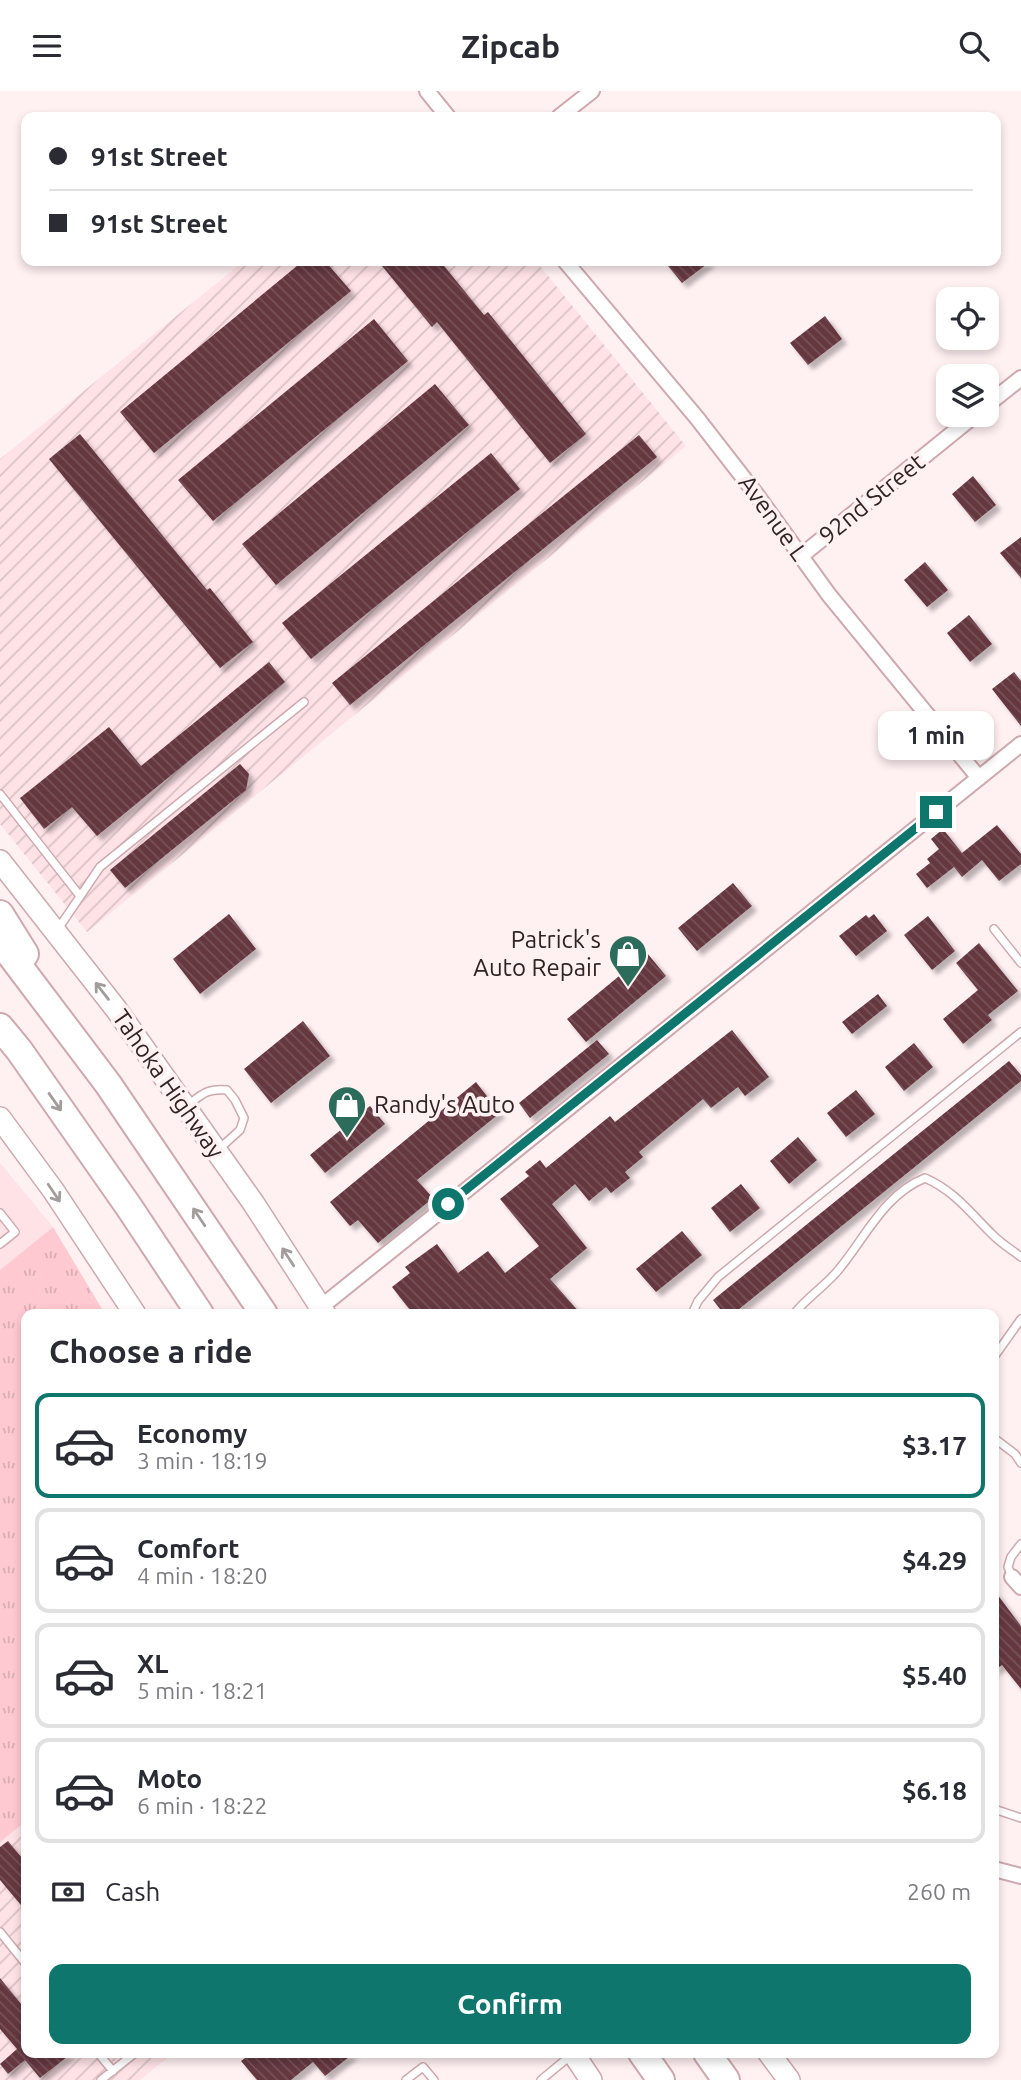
<!DOCTYPE html>
<meta charset="utf-8">
<style>
body{margin:0;font-family:Ubuntu,sans-serif;background:#f7f7f7;color:#2b2b33;height:100vh;display:flex;flex-direction:column;font-size:26px;white-space:nowrap}
*{box-sizing:border-box;margin:0}
p{font-size:23px;color:#7c7c81}
.icon{flex:none;width:38px;height:38px;fill:none;stroke:currentColor;stroke-width:2;stroke-linecap:round;stroke-linejoin:round}
.map{position:relative;flex:1;overflow:hidden}
.sheet{position:absolute;left:21px;top:1218px;width:978px;height:749px;display:flex;flex-direction:column;background:#fff;border-radius:14px;box-shadow:0 4px 10px #0003}
.sheet>*{flex:none}
.hud{position:absolute;left:21px;top:21px;width:980px;height:154px;border-radius:14px;box-shadow:0 4px 10px #0003;display:grid;align-content:center;height:154px;padding:0 28px;background:#fff}
.buttons{position:absolute;left:936px;top:196px;display:grid;gap:14px}
.buttons a{display:grid;place-items:center;width:63px;height:63px;border-radius:14px;background:#fff;box-shadow:0 4px 10px #0003;font-size:35px}
.end{position:absolute;width:32px;height:32px;margin:-16px;border:9px solid #0f766e;background:#fff;box-shadow:0 0 0 4px #fff}
.from{border-radius:50%}
.bubble{position:absolute;height:49px;border-radius:14px;background:#fff;box-shadow:0 4px 10px #0003;font-size:23px;font-weight:600;line-height:49px;text-align:center}
.hud b{display:flex;align-items:center;gap:24px;height:66px;font-size:26px}
.hud b+b{border-top:2px solid #e1e1e2}
.hud i{width:18px;height:18px;background:#2b2b33}
ul{padding:0;list-style:none}
li{display:flex;align-items:center;gap:21px;height:105px;margin:0 14px 10px;padding:0 14px;border:4px solid #e1e1e2;border-radius:14px}
li div{flex:1}
li b{display:block;font-size:26px}
li em{font-style:normal;font-weight:600}
li.active{border-color:#0f766e}
li>.icon{width:63px;height:63px;stroke-width:1.5}
h2{padding:0 28px;font-size:32px;line-height:84px}
.pay{display:flex;align-items:center;gap:18px;height:77px;padding:0 28px;font-size:26px}
.pay p{margin-inline-start:auto}
.action{display:flex;gap:14px;margin-top:auto;padding:14px 28px}
.action a{flex:1;height:80px;border-radius:14px;background:#0f766e;color:#fff;font-size:28px;font-weight:600;line-height:80px;text-align:center}
header{display:flex;justify-content:space-between;align-items:center;height:91px;padding:0 28px;background:#fff;font-size:32px;font-weight:600}
.map>svg:first-child{display:block}
.built{fill:#fee2e6}
.industrial{fill:url(#industrial-furrows)}
.grass{fill:url(#grass-tufts)}
.building{fill:url(#building-back-hatch);filter:url(#shadow)}
.lines{fill:none;stroke-linecap:round;stroke-linejoin:round}
.service-casing{stroke:#cda9af;stroke-width:10}
.minor-casing{stroke:#cda9af;stroke-width:18}
.secondary-casing{stroke:#cda9af;stroke-width:24}
.motorway-casing{stroke:#cda9af;stroke-width:30}
.service{stroke:#fff;stroke-width:7}
.minor{stroke:#fff;stroke-width:14}
.secondary{stroke:#fff;stroke-width:21}
.motorway{stroke:#fff;stroke-width:26}
.oneway{stroke:#a29c9d}
.route{stroke:#0f766e;stroke-width:9}
.labels{text-anchor:middle;stroke-width:7;stroke-linejoin:round;paint-order:stroke}
.street-label{font-size:24px;fill:#302325;stroke:#fff0f2}
.poi-label{font-size:24px;fill:#302325;stroke:#fff0f2;text-anchor:end}
</style>
<header><svg class="icon" aria-label="menu" viewBox="0 0 24 24"><path d="M4 6h16M4 12h16M4 18h16"/></svg>Zipcab<svg class="icon" aria-label="search" viewBox="0 0 24 24"><circle cx="10" cy="10" r="6"/><path d="M15 15l6 6"/></svg></header>
<div class="map">
<svg width="1021" height="1989" viewBox="0 0 1021 1989">
<defs>
<pattern id="industrial-furrows" width="10" height="10" patternUnits="userSpaceOnUse" patternTransform="scale(1.75)"><rect width="10" height="10" fill="#fee2e6"/><path d="M-1 1l2-2M0 10L10 0M9 11l2-2" fill="none" stroke="#dac2c5"/></pattern>
<pattern id="grass-tufts" width="24" height="20" patternUnits="userSpaceOnUse" patternTransform="scale(1.75)"><rect width="24" height="20" fill="#fec9d1"/><path d="M3 7l-1-3M5 7V3M7 7l1-3M15 17l-1-3M17 17v-4M19 17l1-3" fill="none" stroke="#daacb3"/></pattern>
<pattern id="building-back-hatch" width="6" height="6" patternUnits="userSpaceOnUse" patternTransform="scale(1.75)"><rect width="6" height="6" fill="#653740"/><path d="M-1 5l2 2M0 0l6 6M5-1l2 2" fill="none" stroke="#775259"/></pattern>
<filter id="shadow"><feDropShadow dx="5" dy="5" stdDeviation="2" flood-color="#0004"/></filter>
</defs>
<rect width="100%" height="100%" fill="#fff0f2"/>
<path class="built" d="M0 1072 53 1136 0 1179Z"/>
<path class="industrial" d="M244 170H536L686 355 87 841 0 733V368Z
M26 1729V1962H173L140 1989H0V1750Z"/>
<path class="grass" d="M53 1136 105 1223H26V1730L0 1751V1179Z"/>
<path class="building" d="M303 170H325L351 200 154 362 120 321Z
M378 170H440L484 224 488 221 586 343 550 372 437 231 432 236Z
M664 170H711L682 192Z
M825 225 842 248 808 274 790 252Z
M374 228 408 270 213 430 178 389Z
M435 293 469 334 276 494 242 453Z
M80 343 207 499 210 497 253 551 220 577 49 368Z
M639 344 657 366 350 614 332 592Z
M491 362 520 398 311 568 282 532Z
M973 385 996 414 975 431 952 403Z
M1021 446V487L1000 462Z
M925 471 948 499 927 516 904 489Z
M969 524 992 553 970 571 947 542Z
M269 571 285 591 97 745 72 716 44 738 20 707 109 636 141 675Z
M1014 581 1021 590V635L992 598Z
M240 673 249 683 246 699 125 797 110 779Z
M997 734 1021 763V773L999 790 982 769 962 786 954 776 927 797 916 783 930 772 927 768 939 758 931 748 943 738 962 762Z
M733 792 752 815 697 860 678 837Z
M229 823 256 858 200 903 173 868Z
M874 823 887 840 856 865 839 845 866 824 869 827Z
M928 825 955 860 932 879 904 844Z
M979 852 1018 900 988 924 992 929 963 953 943 928 978 899 956 872Z
M647 862 666 885 586 951 567 928Z
M878 903 887 915 852 943 842 931Z
M303 930 330 965 271 1012 244 978Z
M732 939 769 986 745 1005 738 996 711 1017 703 1008 639 1061 643 1066 625 1081 630 1087 611 1102 606 1096 589 1110 575 1093 552 1113 587 1157 550 1188 581 1223H413L392 1196 410 1182 405 1176 437 1153 458 1182 488 1160 505 1182 539 1155 500 1108 529 1085 525 1081 540 1069 546 1077 610 1025 615 1031Z
M597 949 609 963 530 1027 519 1012Z
M914 952 933 976 904 1000 885 976Z
M1009 970 1021 984V990L733 1223H724L713 1209Z
M476 991 500 1022 417 1089 433 1107 378 1152 358 1129 350 1135 330 1111Z
M856 999 875 1023 846 1046 827 1022Z
M370 1015 385 1033 325 1082 310 1064Z
M798 1046 817 1069 789 1093 770 1070Z
M741 1093 760 1117 730 1141 711 1117Z
M682 1140 702 1164 656 1201 636 1178Z
M994 1499 1021 1535V1598L1002 1574 994 1580Z
M8 1750 26 1772V1820L0 1789V1756Z
M0 1887 26 1919V1962H72L40 1987 25 1969 8 1983 0 1973 17 1958 0 1938Z
M252 1962H354L325 1985 313 1971 291 1989H257L241 1970Z"/>
<g class="lines">
<g class="service-casing">
<path id="service" d="M0 703 80 805
M58 838 100 776 304 611
M994 838 1021 872
M188 1014C202 1003 208 997 227 999L235 1009 244 1027 240 1039 219 1058
M0 1122 15 1141 0 1153
M692 1223 698 1210 718 1186 1021 941
M794 1223C807 1206 827 1194 840 1177 866 1145 885 1103 925 1087 955 1100 971 1123 994 1145 1002 1153 1012 1159 1021 1166
M994 1266 1021 1228
M994 1347 1015 1363 1021 1372
M1012 1486 1008 1476 1011 1466 1021 1453
M994 1718 1021 1727
M0 1841 26 1873
M98 1962 113 1980
M101 1989 135 1962
M406 1989 423 1976 434 1989
M541 1989 570 1965"/>
</g>
<g class="minor-casing">
<path id="minor" d="M427 0 448 26
M559 26 592 0
M565 170 697 327 756 403 829 504 979 687
M987 314 1021 287
M801 465 975 324
M321 1216 1021 653
M1012 1486 1021 1496
M994 1778 1021 1785"/>
</g>
<g class="secondary-casing">
<path id="secondary" d="M0 770 116 918 254 1113 325 1223
M0 1027 53 1099 135 1223
M573 1962 591 1989
M769 1962 789 1989"/>
</g>
<g class="motorway-casing">
<path id="motorway" d="M0 823 25 863
M0 850 108 993 264 1223
M0 936 19 959 129 1116 200 1223
M642 1962 661 1989
M707 1962 726 1989"/>
</g>
<use href="#service" class="service"/>
<use href="#minor" class="minor"/>
<use href="#secondary" class="secondary"/>
<use href="#motorway" class="motorway"/>
</g>
<defs><path id="oneway-shaft" d="M-6 0H5M1.5-3L5.5 0L1.5 3" fill="none" stroke-width="1.6" stroke-linecap="round" stroke-linejoin="round" transform="scale(1.75)"/></defs>
<g class="oneway">
<use href="#oneway-shaft" transform="translate(102 900) rotate(-128)"/>
<use href="#oneway-shaft" transform="translate(55 1011) rotate(55)"/>
<use href="#oneway-shaft" transform="translate(54 1102) rotate(56)"/>
<use href="#oneway-shaft" transform="translate(199 1126) rotate(-124)"/>
<use href="#oneway-shaft" transform="translate(288 1166) rotate(-123)"/>
</g>
<g class="lines">
<path class="route" d="M448 1113 936 721"/>
</g>
<defs>
<g id="shop-pin" transform="scale(2.0125)"><path d="M0 17L-7.5 6A9.5 9.5 0 1 1 7.5 6Z" fill="#2c6c5a" stroke="#fff0f2"/><path d="M-5-2.5h2.3a2.7 3.5 0 0 1 5.4 0H5L5.5 6h-11ZM-1.5-2.5h3a1.5 2.3 0 0 0-3 0Z" fill="#fff"/></g>
</defs>
<g fill-rule="evenodd">
<use href="#shop-pin" x="628" y="863"/>
<use href="#shop-pin" x="347" y="1014"/>
</g>
<g class="labels">
<g class="street-label">
<text transform="translate(872 408) rotate(-39)" y="8">92nd Street</text>
<text transform="translate(773 427) rotate(54)" y="8">Avenue L</text>
<text transform="translate(168 993) rotate(55)" y="8">Tahoka Highway</text>
</g>
<g class="poi-label">
<text x="601" y="857">Patrick's<tspan x="601" dy="28">Auto Repair</tspan></text>
<text x="374" y="1022" text-anchor="start">Randy's Auto</text>
</g>
</g>
</svg>
<div class="buttons">
<a><svg class="icon" aria-label="locate" viewBox="0 0 24 24"><circle cx="12" cy="12" r="6"/><path d="M12 2v4M12 18v4M2 12h4M18 12h4"/></svg></a>
<a><svg class="icon" aria-label="layers" viewBox="0 0 24 24"><path d="M12 4l9 5-9 5-9-5zM3 14l9 5 9-5"/></svg></a>
</div>
<i class="end from" style="left:448px;top:1113px"></i>
<i class="end" style="left:936px;top:721px"></i>
<div class="bubble" style="left:878px;top:620px;width:116px">1 min</div>
<div class="hud">
<b><i class="from"></i>91st Street</b>
<b><i></i>91st Street</b>
</div>
<section class="sheet">
<h2>Choose a ride</h2>
<ul>
<li class="active"><svg class="icon" aria-label="car" viewBox="0 0 24 24"><path d="M5 17H2v-5l4-1 3-4h7l3 4 3 1v5h-3M9 17h6M6 11h13"/><circle cx="7" cy="17" r="2"/><circle cx="17" cy="17" r="2"/></svg><div><b>Economy</b><p>3 min · 18:19</p></div><em>$3.17</em></li>
<li><svg class="icon" aria-label="car" viewBox="0 0 24 24"><path d="M5 17H2v-5l4-1 3-4h7l3 4 3 1v5h-3M9 17h6M6 11h13"/><circle cx="7" cy="17" r="2"/><circle cx="17" cy="17" r="2"/></svg><div><b>Comfort</b><p>4 min · 18:20</p></div><em>$4.29</em></li>
<li><svg class="icon" aria-label="car" viewBox="0 0 24 24"><path d="M5 17H2v-5l4-1 3-4h7l3 4 3 1v5h-3M9 17h6M6 11h13"/><circle cx="7" cy="17" r="2"/><circle cx="17" cy="17" r="2"/></svg><div><b>XL</b><p>5 min · 18:21</p></div><em>$5.40</em></li>
<li><svg class="icon" aria-label="car" viewBox="0 0 24 24"><path d="M5 17H2v-5l4-1 3-4h7l3 4 3 1v5h-3M9 17h6M6 11h13"/><circle cx="7" cy="17" r="2"/><circle cx="17" cy="17" r="2"/></svg><div><b>Moto</b><p>6 min · 18:22</p></div><em>$6.18</em></li>
</ul>
<div class="pay"><svg class="icon" aria-label="cash" viewBox="0 0 24 24"><path d="M3 7h18v10H3z"/><circle cx="12" cy="12" r="2"/></svg>Cash<p>260 m</p></div>
<div class="action"><a>Confirm</a></div>
</section>
</div>
